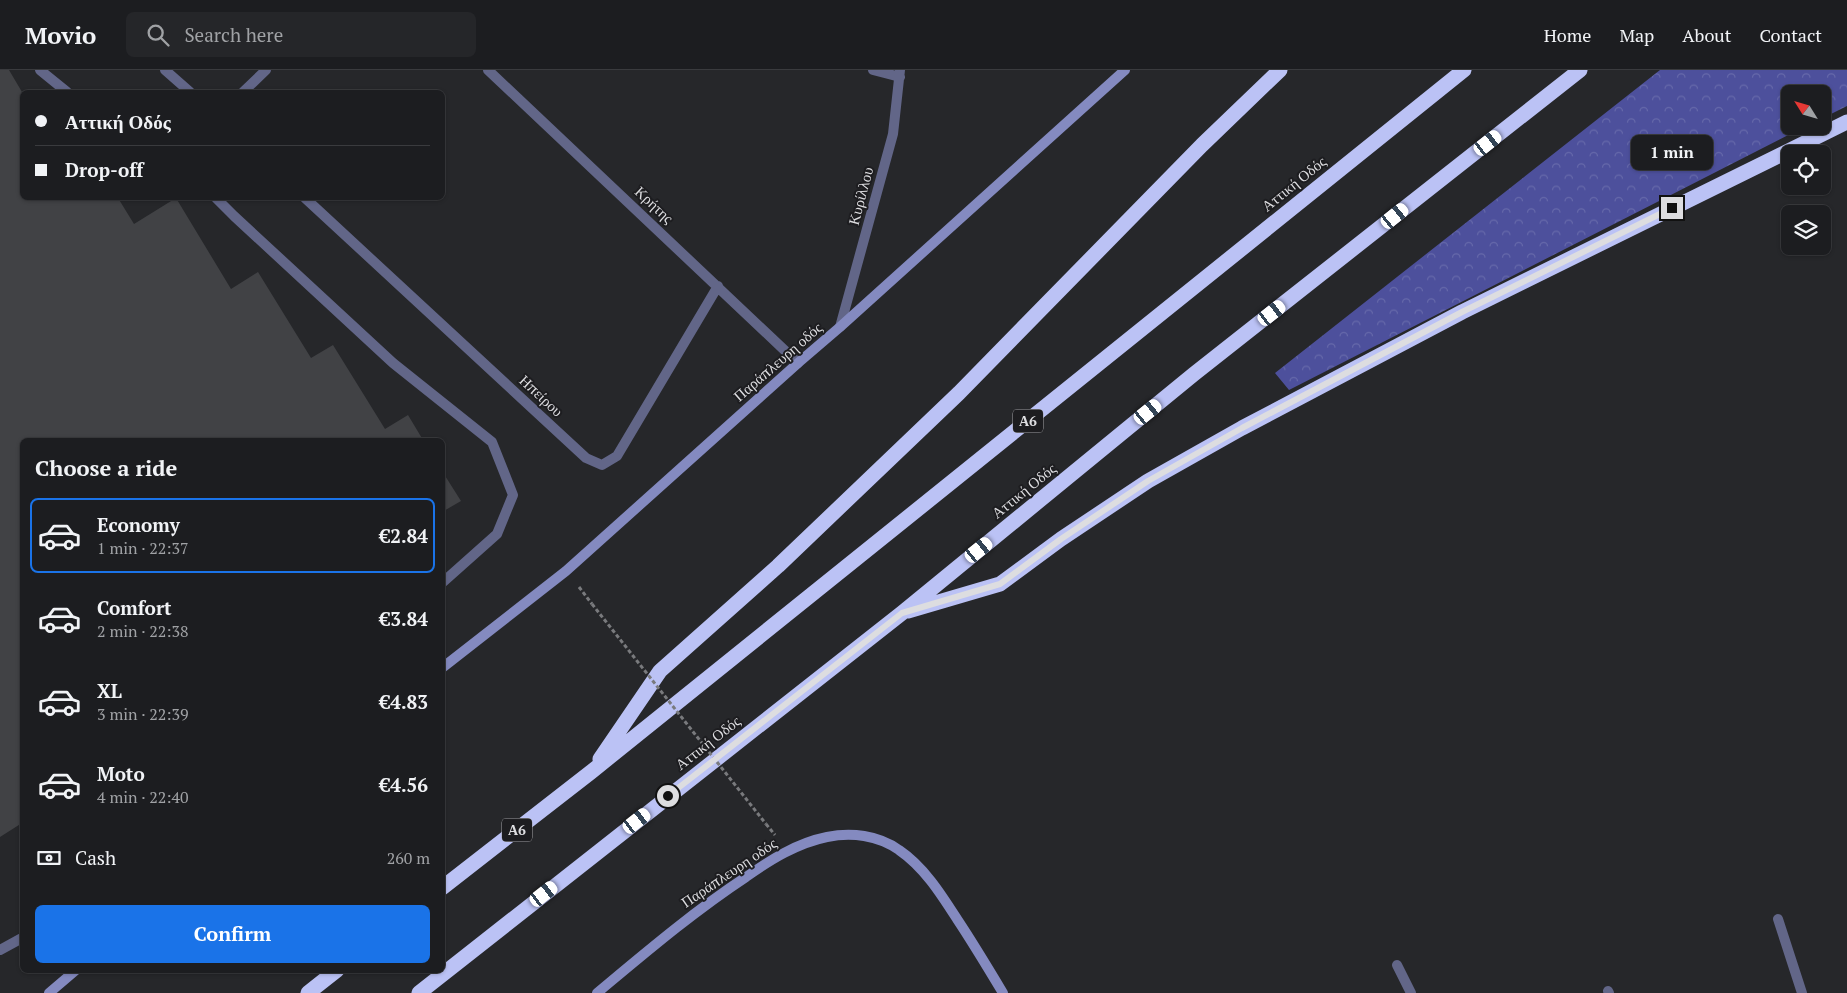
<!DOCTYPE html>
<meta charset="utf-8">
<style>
body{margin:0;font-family:"PT Serif",serif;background:#252629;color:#f1f3f6;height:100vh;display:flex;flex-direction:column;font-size:19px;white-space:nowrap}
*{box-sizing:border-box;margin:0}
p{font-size:16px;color:#a0a2a5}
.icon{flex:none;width:28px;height:28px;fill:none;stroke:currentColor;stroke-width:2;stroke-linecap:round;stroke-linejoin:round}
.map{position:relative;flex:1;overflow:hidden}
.side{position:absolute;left:20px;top:368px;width:425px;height:535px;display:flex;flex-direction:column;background:#1c1d20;border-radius:8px;box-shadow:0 1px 4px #0004,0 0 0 1px #3a3b3e}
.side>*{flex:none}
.guide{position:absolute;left:20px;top:20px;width:425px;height:110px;border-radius:8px;box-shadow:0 1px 4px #0004,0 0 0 1px #3a3b3e;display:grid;align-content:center;height:110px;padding:0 15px;background:#1c1d20}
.needle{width:32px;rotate:307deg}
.buttons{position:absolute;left:1781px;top:15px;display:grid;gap:10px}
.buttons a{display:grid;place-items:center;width:50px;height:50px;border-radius:8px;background:#1c1d20;box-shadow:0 1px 4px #0004,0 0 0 1px #3a3b3e;font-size:25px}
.end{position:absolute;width:22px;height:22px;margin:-11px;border:6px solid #dddde0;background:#111;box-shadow:0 0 0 2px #111}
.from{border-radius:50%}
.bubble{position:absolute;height:35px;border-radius:8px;background:#1c1d20;box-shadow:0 1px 4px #0004,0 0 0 1px #3a3b3e;font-size:16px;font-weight:700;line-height:35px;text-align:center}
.car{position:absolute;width:15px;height:30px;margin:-15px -8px;border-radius:6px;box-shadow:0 0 4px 1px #0007;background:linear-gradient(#fff 24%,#345 0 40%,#fff 0 76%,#345 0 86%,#fff 0)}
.guide b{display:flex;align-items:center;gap:18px;height:48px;font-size:19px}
.guide b+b{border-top:1px solid #3a3b3e}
.guide i{width:12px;height:12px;background:#f1f3f6}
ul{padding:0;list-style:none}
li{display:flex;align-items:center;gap:15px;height:75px;margin:0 10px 8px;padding:0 5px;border:2px solid transparent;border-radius:8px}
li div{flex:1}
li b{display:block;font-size:19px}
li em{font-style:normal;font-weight:700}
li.selected{border-color:#1a73e8}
li>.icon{width:45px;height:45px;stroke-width:1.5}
h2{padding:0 15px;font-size:22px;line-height:60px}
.pay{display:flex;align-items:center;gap:12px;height:55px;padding:0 15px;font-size:19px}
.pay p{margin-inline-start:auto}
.button{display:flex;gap:10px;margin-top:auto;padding:10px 15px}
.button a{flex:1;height:58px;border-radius:8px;background:#1a73e8;color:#fff;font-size:20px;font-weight:700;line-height:58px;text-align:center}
header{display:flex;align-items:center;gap:30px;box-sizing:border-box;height:70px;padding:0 25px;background:#1c1d20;border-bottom:1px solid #3a3b3e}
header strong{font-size:24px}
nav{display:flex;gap:28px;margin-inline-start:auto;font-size:18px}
.search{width:350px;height:45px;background:#252629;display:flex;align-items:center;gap:12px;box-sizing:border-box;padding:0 18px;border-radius:8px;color:#a0a2a5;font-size:19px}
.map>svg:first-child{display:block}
.forest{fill:url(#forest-crowns)}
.building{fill:#414245}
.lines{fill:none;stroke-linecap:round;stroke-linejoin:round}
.path{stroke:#797a7d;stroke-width:3;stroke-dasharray:4 2.5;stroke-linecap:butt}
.lane{stroke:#626688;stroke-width:10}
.street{stroke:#626688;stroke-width:10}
.secondary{stroke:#848ac0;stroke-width:10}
.highway{stroke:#bbc2f5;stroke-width:15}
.path-bridge{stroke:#797a7d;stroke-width:3;stroke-dasharray:4 2.5;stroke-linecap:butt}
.route{stroke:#dddde0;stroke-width:6}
.labels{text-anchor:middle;stroke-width:4;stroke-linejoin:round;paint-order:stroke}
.shield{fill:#1d1d20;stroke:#a3a3a6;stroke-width:1}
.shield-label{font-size:14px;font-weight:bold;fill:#dddde0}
.street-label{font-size:15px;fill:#dddde0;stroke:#1d1d20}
</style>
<header>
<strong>Movio</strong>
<div class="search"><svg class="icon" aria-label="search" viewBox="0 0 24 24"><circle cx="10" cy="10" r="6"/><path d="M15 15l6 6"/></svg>Search here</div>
<nav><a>Home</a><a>Map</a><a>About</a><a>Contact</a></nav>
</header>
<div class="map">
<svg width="1847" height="923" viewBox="0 0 1847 923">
<defs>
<pattern id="forest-crowns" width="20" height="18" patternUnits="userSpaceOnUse" patternTransform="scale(1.25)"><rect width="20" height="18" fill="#4d509c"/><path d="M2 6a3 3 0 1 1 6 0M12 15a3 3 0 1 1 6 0" fill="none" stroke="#6669aa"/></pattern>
</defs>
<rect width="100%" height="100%" fill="#26272a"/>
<path class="forest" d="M1660 0H1847V36L1823 48 1822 24H1790V56H1806L1289 320 1275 303Z"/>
<path class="building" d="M0 0H9L22 22V128H118L134 154 176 128 231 219 258 202 311 288 333 275 385 359 408 345 423 370H22V753L0 767Z
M442 401 461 431 442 442Z"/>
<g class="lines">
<path class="path" d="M579 517 592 534
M766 754 775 765"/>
<path class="lane" d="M40 0 67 22
M216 128 234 146 393 293 492 372 513 425 497 464 442 513
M0 880 22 868"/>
<path class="street" d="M165 0 190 22
M488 0 798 293
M873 0 900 7
M243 22 266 0
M305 128 586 388 602 395 617 386 718 216
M840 257 893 64 900 0
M1778 849 1802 923
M1397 895 1411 923
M1608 921 1609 923"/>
<path class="secondary" d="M442 598 566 501 798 293 840 257 1125 0
M49 923 76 900
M597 923C645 883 693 842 746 807 770 790 797 773 827 767 851 762 878 765 899 780 924 797 941 824 957 849 973 873 988 898 1003 923"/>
<path class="highway" d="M908 541 1000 514 1061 469 1148 411 1242 358 1462 242 1847 52
M600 689 660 601 778 496 959 323 1202 75 1280 0
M442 818 591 702 1464 0
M308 923 337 900
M419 923 902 543 1194 304 1580 0"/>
<path class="path-bridge" d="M592 534 766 754"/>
</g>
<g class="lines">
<path class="route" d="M668 726 902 543 1000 514 1061 469 1148 411 1242 358 1462 242 1672 138"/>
</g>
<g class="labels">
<g class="shield">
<rect x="1013" y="339.5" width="30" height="23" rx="4"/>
<rect x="502" y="748.5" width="30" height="23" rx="4"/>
</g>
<g class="shield-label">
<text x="1028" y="356">Α6</text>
<text x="517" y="765">Α6</text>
</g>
<g class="street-label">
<text transform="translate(1294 114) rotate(-39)" y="5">Αττική Οδός</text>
<text transform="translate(861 126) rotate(-75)" y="5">Κυρίλλου</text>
<text transform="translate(654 135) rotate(43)" y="5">Κρήτης</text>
<text transform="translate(778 292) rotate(-41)" y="5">Παράπλευρη οδός</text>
<text transform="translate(541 326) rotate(43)" y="5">Ηπείρου</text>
<text transform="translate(1024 421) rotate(-39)" y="5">Αττική Οδός</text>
<text transform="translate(708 673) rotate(-38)" y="5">Αττική Οδός</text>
<text transform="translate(729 803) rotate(-34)" y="5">Παράπλευρη οδός</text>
</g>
</g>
</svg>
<div class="buttons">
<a><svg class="needle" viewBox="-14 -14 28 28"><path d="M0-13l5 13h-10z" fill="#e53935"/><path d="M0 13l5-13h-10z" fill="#a0a2a5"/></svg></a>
<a><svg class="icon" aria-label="locate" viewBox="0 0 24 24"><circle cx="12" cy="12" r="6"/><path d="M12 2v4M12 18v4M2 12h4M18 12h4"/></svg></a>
<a><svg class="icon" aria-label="layers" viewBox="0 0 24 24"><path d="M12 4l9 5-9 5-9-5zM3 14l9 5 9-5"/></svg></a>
</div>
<i class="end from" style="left:668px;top:726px"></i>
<i class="end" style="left:1672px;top:138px"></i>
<div class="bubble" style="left:1631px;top:65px;width:82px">1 min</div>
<i class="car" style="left:1488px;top:73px;rotate:52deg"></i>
<i class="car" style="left:1395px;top:146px;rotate:51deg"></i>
<i class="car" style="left:1272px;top:243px;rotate:52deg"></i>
<i class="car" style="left:1148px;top:342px;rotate:51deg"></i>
<i class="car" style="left:979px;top:480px;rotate:51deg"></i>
<i class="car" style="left:637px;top:751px;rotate:52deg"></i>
<i class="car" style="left:544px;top:824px;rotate:52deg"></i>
<div class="guide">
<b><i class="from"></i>Αττική Οδός</b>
<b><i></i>Drop-off</b>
</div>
<section class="side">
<h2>Choose a ride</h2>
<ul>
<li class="selected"><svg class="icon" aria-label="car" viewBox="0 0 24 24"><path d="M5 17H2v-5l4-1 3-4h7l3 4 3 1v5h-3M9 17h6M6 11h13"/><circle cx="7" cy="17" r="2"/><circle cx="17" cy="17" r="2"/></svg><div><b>Economy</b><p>1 min · 22:37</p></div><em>€2.84</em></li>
<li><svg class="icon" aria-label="car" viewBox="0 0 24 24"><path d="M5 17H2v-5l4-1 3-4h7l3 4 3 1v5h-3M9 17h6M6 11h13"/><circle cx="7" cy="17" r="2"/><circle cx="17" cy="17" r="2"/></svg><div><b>Comfort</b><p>2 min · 22:38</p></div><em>€3.84</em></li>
<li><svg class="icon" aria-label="car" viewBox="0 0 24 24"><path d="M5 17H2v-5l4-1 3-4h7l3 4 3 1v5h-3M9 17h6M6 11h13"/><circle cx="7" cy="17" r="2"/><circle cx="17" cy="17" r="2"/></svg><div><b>XL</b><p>3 min · 22:39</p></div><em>€4.83</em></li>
<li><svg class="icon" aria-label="car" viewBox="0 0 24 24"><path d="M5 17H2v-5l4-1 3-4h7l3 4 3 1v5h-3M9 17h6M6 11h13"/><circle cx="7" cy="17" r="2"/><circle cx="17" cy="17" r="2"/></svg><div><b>Moto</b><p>4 min · 22:40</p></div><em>€4.56</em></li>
</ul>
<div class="pay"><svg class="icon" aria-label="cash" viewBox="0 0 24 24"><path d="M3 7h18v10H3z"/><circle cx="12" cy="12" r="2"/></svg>Cash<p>260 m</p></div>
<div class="button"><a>Confirm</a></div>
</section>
</div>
